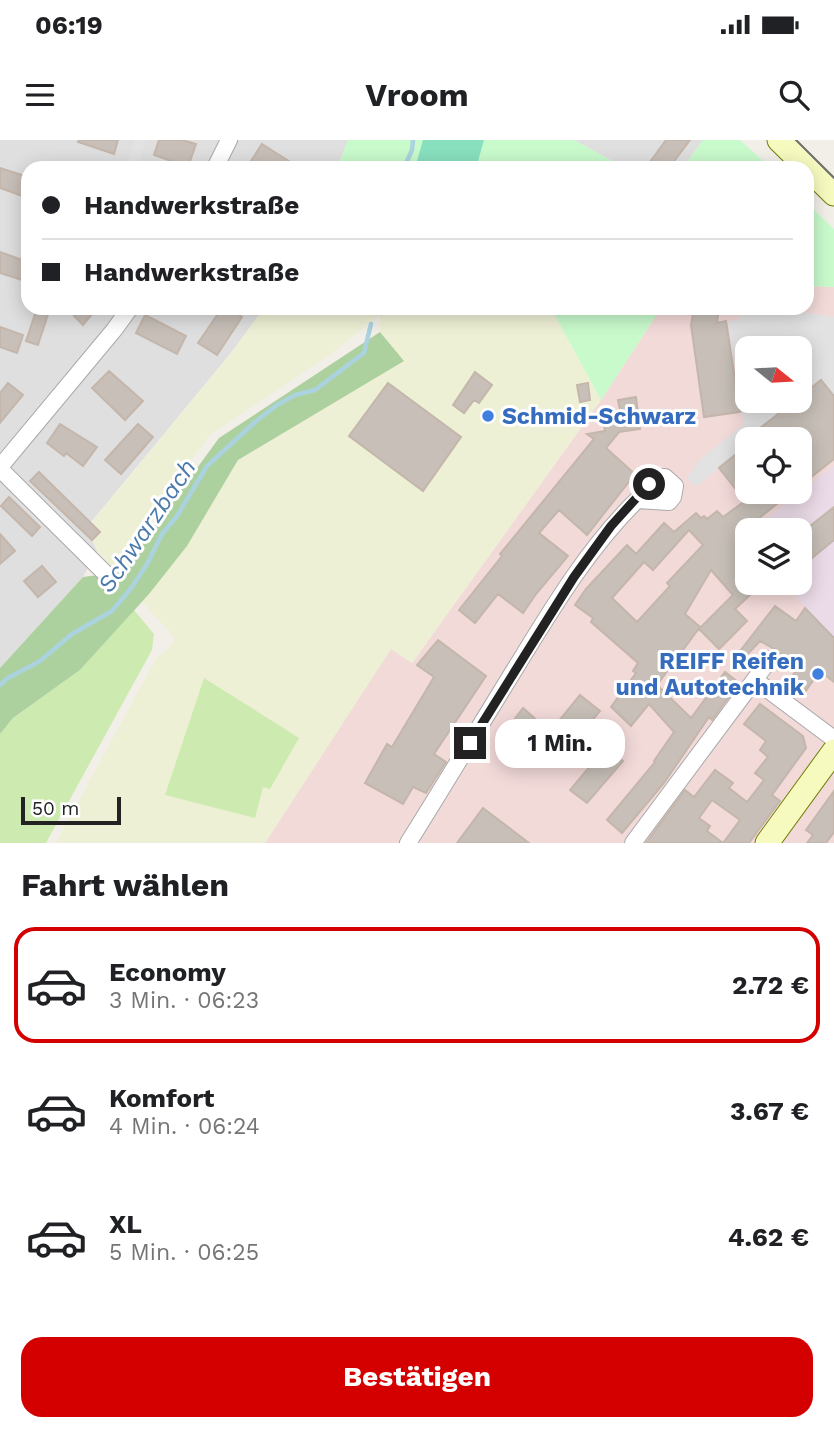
<!DOCTYPE html>
<html lang="de">
<meta charset="utf-8">
<style>
body{margin:0;font-family:"Work Sans",sans-serif;background:#f2f2f2;color:#202124;height:100vh;display:flex;flex-direction:column;font-size:26px;white-space:nowrap}
*{box-sizing:border-box;margin:0}
p{font-size:23px;color:#757577}
.icon{flex:none;width:38px;height:38px;fill:none;stroke:currentColor;stroke-width:2;stroke-linecap:round;stroke-linejoin:round}
.map{position:relative;height:703px;overflow:hidden}
.side{display:flex;flex-direction:column;background:#fff;flex:1}
.side>*{flex:none}
.hud{position:absolute;left:21px;top:21px;width:793px;height:154px;border-radius:21px;box-shadow:0 4px 18px #0003;display:grid;align-content:center;height:154px;padding:0 21px;background:#fff}
.needle{width:46px;rotate:108deg}
.tools{position:absolute;left:735px;top:196px;display:grid;gap:14px}
.tools a{display:grid;place-items:center;width:77px;height:77px;border-radius:14px;background:#fff;box-shadow:0 4px 18px #0003;font-size:35px}
.scale{position:absolute;left:21px;bottom:18px;width:100px;box-sizing:border-box;padding-left:7px;border:4px solid #222;border-top:0;font-size:19px;line-height:24px;white-space:nowrap;color:#222;-webkit-text-stroke:5px #fff;paint-order:stroke}
.end{position:absolute;width:32px;height:32px;margin:-16px;border:9px solid #222;background:#fff;box-shadow:0 0 0 4px #fff}
.from{border-radius:50%}
.bubble{position:absolute;height:49px;border-radius:21px;background:#fff;box-shadow:0 4px 18px #0003;font-size:23px;font-weight:700;line-height:49px;text-align:center}
.hud b{display:flex;align-items:center;gap:24px;height:66px;font-size:26px}
.hud b+b{border-top:2px solid #e0e0e0}
.hud i{width:18px;height:18px;background:#202124}
ul{padding:0;list-style:none}
li{display:flex;align-items:center;gap:21px;height:116px;margin:0 14px 10px;padding:0 7px;border:4px solid transparent;border-radius:21px}
li div{flex:1}
li b{display:block;font-size:26px}
li em{font-style:normal;font-weight:700}
li.selected{border-color:#d40000}
li>.icon{width:63px;height:63px;stroke-width:1.5}
h2{padding:0 21px;font-size:32px;line-height:84px}
.primary-button{display:flex;gap:14px;margin-top:auto;padding:14px 21px}
.primary-button a{flex:1;height:80px;border-radius:21px;background:#d40000;color:#fff;font-size:28px;font-weight:700;line-height:80px;text-align:center}
.status{display:flex;justify-content:space-between;align-items:center;height:49px;padding:0 35px;background:#fff;direction:ltr}
.status svg{height:19px;fill:currentColor}
header{display:flex;justify-content:space-between;align-items:center;height:91px;padding:0 21px;background:#fff;font-size:32px;font-weight:700}
.map>svg:first-child{display:block}
.residential{fill:#e0dfdf}
.commercial{fill:#f2dad9;fill-rule:evenodd}
.industrial{fill:#ebdbe8}
.farmland{fill:#eef0d5}
.grass{fill:#cdebb0}
.forest{fill:#add19e}
.park{fill:#c8facc}
.pitch{fill:#88e0be}
.parking{fill:#e2e2e2}
.lines{fill:none;stroke-linecap:round;stroke-linejoin:round}
.stream{stroke:#aad3df;stroke-width:4.5}
.building{fill:#c7bfb8;stroke:#c4b6ab;stroke-width:2;fill-rule:evenodd}
.street-casing{stroke:#a9a9a9;stroke-width:18}
.secondary-casing{stroke:#707d05;stroke-width:25}
.street{stroke:#fff;stroke-width:16}
.secondary{stroke:#f7fabf;stroke-width:23}
.tram{stroke:#707070;stroke-width:2}
.route{stroke:#222;stroke-width:9}
.shop-dot{fill:#3f7fe0;stroke:#fff;stroke-width:2.5}
.labels{text-anchor:middle;stroke-width:6;stroke-linejoin:round;paint-order:stroke}
.shop-label{font-size:23px;font-weight:bold;fill:#366cbe;stroke:#fff;text-anchor:start}
.water-label{font-size:24px;font-style:italic;fill:#4a7aab;stroke:#fff}
</style>
<div class="status"><b>06:19</b><svg viewBox="0 0 49 12"><path d="M0 12V9h3v3zM5 12V6h3v6zM10 12V3h3v9zM15 12V0h3v12zM26 1h20v11H26zM47 4h2v5h-2z"/></svg></div>
<header><svg class="icon" aria-label="menu" viewBox="0 0 24 24"><path d="M4 6h16M4 12h16M4 18h16"/></svg>Vroom<svg class="icon" aria-label="search" viewBox="0 0 24 24"><circle cx="10" cy="10" r="6"/><path d="M15 15l6 6"/></svg></header>
<div class="map">
<svg width="834" height="703" viewBox="0 0 834 703">
<rect width="100%" height="100%" fill="#f2efe9"/>
<path class="residential" d="M0 0H348L337 28H28V168H264L231 213 91 382 100 392 92 400 97 411 83 437 0 528Z
M574 0H703L683 28H625Z"/>
<path class="commercial" d="M807 146 834 147V703H265L391 508 412 523 601 260 661 168H807ZM747 208H800V261H747ZM747 299H800V352H747ZM747 390H800V443H747Z"/>
<path class="industrial" d="M834 326V498L783 443H800V390H752Z"/>
<path class="farmland" d="M264 168H382V173L428 168H551L601 260 412 523 391 509 265 703H56L156 519 168 509 175 498 142 462 187 406 238 320 403 221 380 192V174L338 209 210 295 112 427 97 411 92 400 100 392 91 383 231 213Z"/>
<path class="grass" d="M134 470 154 494 152 510 46 703H0V594L13 578 80 530Z
M204 538 299 598 270 649 263 647 255 678 165 655Z"/>
<path class="forest" d="M380 192 404 221 238 320 187 406 149 454 80 530 13 578 0 594V528L83 437 121 432 219 298Z"/>
<path class="park" d="M348 0H574L625 28H404V25L395 28H337Z
M703 0H740L771 28H683Z
M807 63 834 89V147L807 146Z
M551 168H661L601 260Z"/>
<path class="pitch" d="M423 0H484L476 28H415Z"/>
<path class="parking" d="M135 0H146L137 28H126Z
M762 168H777L834 177V256L821 240 800 257V208H747V261H795L744 300 747 305 696 347 687 338 699 320 744 284 728 182 740 180 739 170Z"/>
<g class="lines">
<path class="stream" d="M404 28 412 10 413 0
M381 168V173
M0 545 8 538 40 521 72 494 112 471 132 447 147 424 162 394 177 376 207 326 255 282 277 265 295 255 315 250 364 213 371 184"/>
</g>
<path class="building" d="M79 0H118L114 14 78 2Z
M159 0H182L196 4 188 27 154 15Z
M666 0H690L669 28H658L650 22Z
M262 4 284 18 300 28H263L251 21Z
M0 28 28 37V58L0 48Z
M0 112 28 122V142L0 133Z
M37 168H50L38 205 26 201Z
M81 168H97L83 185 74 176Z
M222 168H228L242 177 217 215 198 203Z
M694 168H719L717 183 726 181 740 272 704 277 691 185Z
M145 175 186 196 177 214 136 193Z
M0 187 23 195 17 213 0 207Z
M109 231 143 261 125 280 92 248Z
M475 232 492 245 479 263 474 260 464 273 453 265Z
M821 240 834 256V319L800 346V299H746L795 261H800V257Z
M8 243 23 255 0 283V253Z
M388 243 461 297 423 351 349 296Z
M588 243 590 260 580 262 577 245Z
M636 257 640 289 619 292 606 308 635 334 587 395 559 370 539 393 568 416 536 454 523 473 498 454 475 483 459 470 502 416 500 414 594 299 587 294 605 291 602 272 620 270 618 260Z
M60 284 97 307 83 326 66 313 64 316 47 303Z
M138 284 153 297 121 334 105 320Z
M747 305V352H792L739 394 747 403V443H763L735 469 747 481 719 509 699 489 733 455 711 430 685 474 700 487 657 545 691 578 725 532 739 543 712 580 709 577 664 643 622 693 607 680 655 622 654 621 674 592 649 564 631 586 611 567 636 533 633 531 638 523 591 482 593 478 575 465 586 449 627 405 636 414 664 383 674 392 696 373 701 378 704 376 707 379 717 371 723 377 745 361 719 328ZM689 390 703 405 667 443 670 446 637 482 612 458 644 422 653 430Z
M39 332 100 392 92 400 30 341Z
M9 357 40 387 32 396 1 366Z
M834 367V400L801 427 800 423 811 408 800 398V394Z
M0 394 15 411 0 424Z
M42 426 56 442 38 457 24 441Z
M775 466 796 481 805 468 834 498V542L820 531 802 556 786 545 798 528 776 510 760 501 746 516 740 511Z
M438 500 486 536 434 614 446 622 426 653 413 647 403 664 365 643 387 604 392 607 434 537 417 525Z
M580 555 600 571 570 608 553 594 557 597 544 614 510 585 523 568 550 592Z
M760 564 803 596 806 608 772 655 780 661 749 703H646L685 650 694 657 715 630 733 643 729 648 747 662 764 640 755 633 768 617 760 610 766 601 744 584ZM712 660 740 680 723 703 707 691 710 686 699 678Z
M607 606 623 621 587 663 570 650Z
M834 651V692L826 703H807L813 695 806 690Z
M483 668 529 703H457Z"/>
<g class="lines">
<g class="street-casing">
<path id="street" d="M215 28 229 0
M0 327 114 190 130 168
M0 329 110 438
M755 540 834 599
M408 703C445 644 481 584 518 524 553 467 589 407 637 360 647 350 650 339 665 337L675 346 673 357 669 362 637 360
M633 703 770 519"/>
</g>
<g class="secondary-casing">
<path id="secondary" d="M779 0 834 54
M767 703 834 611"/>
</g>
<use href="#street" class="street"/>
<use href="#secondary" class="secondary"/>
<path class="tram" d="M796 0 834 38"/>
</g>
<g class="lines">
<path class="route" d="M470 603 574 437 611 386 649 344"/>
</g>
<g class="shop-dot">
<circle cx="488" cy="276" r="7"/>
<circle cx="818" cy="534" r="7"/>
</g>
<g class="labels">
<g class="shop-label">
<text x="502" y="284">Schmid-Schwarz</text>
<text x="804" y="529" text-anchor="end">REIFF Reifen<tspan x="804" dy="26">und Autotechnik</tspan></text>
</g>
<g class="water-label">
<text transform="translate(147 386) rotate(-56)" y="8">Schwarzbach</text>
</g>
</g>
</svg>
<div class="tools">
<a><svg class="needle" viewBox="-14 -14 28 28"><path d="M0-13l5 13h-10z" fill="#e53935"/><path d="M0 13l5-13h-10z" fill="#757577"/></svg></a>
<a><svg class="icon" aria-label="locate" viewBox="0 0 24 24"><circle cx="12" cy="12" r="6"/><path d="M12 2v4M12 18v4M2 12h4M18 12h4"/></svg></a>
<a><svg class="icon" aria-label="layers" viewBox="0 0 24 24"><path d="M12 4l9 5-9 5-9-5zM3 14l9 5 9-5"/></svg></a>
</div>
<div class="scale">50 m</div>
<i class="end from" style="left:649px;top:344px"></i>
<i class="end" style="left:470px;top:603px"></i>
<div class="bubble" style="left:495px;top:579px;width:130px">1 Min.</div>
<div class="hud">
<b><i class="from"></i>Handwerkstraße</b>
<b><i></i>Handwerkstraße</b>
</div>
</div>
<section class="side">
<h2>Fahrt wählen</h2>
<ul>
<li class="selected"><svg class="icon" aria-label="car" viewBox="0 0 24 24"><path d="M5 17H2v-5l4-1 3-4h7l3 4 3 1v5h-3M9 17h6M6 11h13"/><circle cx="7" cy="17" r="2"/><circle cx="17" cy="17" r="2"/></svg><div><b>Economy</b><p>3 Min. · 06:23</p></div><em>2.72 €</em></li>
<li><svg class="icon" aria-label="car" viewBox="0 0 24 24"><path d="M5 17H2v-5l4-1 3-4h7l3 4 3 1v5h-3M9 17h6M6 11h13"/><circle cx="7" cy="17" r="2"/><circle cx="17" cy="17" r="2"/></svg><div><b>Komfort</b><p>4 Min. · 06:24</p></div><em>3.67 €</em></li>
<li><svg class="icon" aria-label="car" viewBox="0 0 24 24"><path d="M5 17H2v-5l4-1 3-4h7l3 4 3 1v5h-3M9 17h6M6 11h13"/><circle cx="7" cy="17" r="2"/><circle cx="17" cy="17" r="2"/></svg><div><b>XL</b><p>5 Min. · 06:25</p></div><em>4.62 €</em></li>
</ul>
<div class="primary-button"><a>Bestätigen</a></div>
</section>
